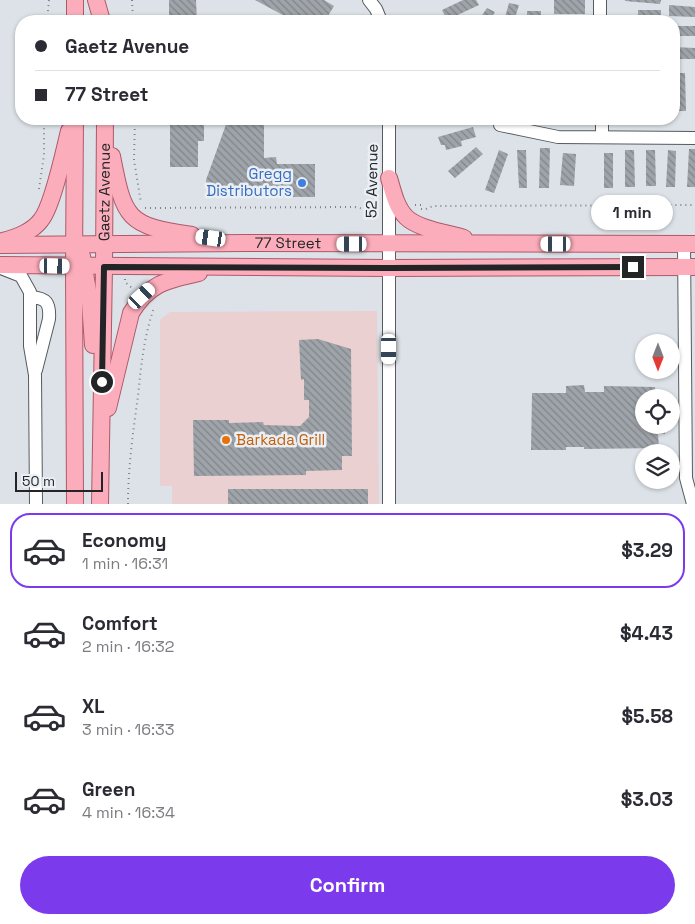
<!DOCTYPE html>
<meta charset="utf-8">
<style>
body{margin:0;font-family:"Space Grotesk",sans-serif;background:#f7f7f7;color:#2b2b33;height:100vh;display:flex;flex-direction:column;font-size:19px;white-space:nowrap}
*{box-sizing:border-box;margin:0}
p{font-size:16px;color:#7c7c81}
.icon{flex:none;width:28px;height:28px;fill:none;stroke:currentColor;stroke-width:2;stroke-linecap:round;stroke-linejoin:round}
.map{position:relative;height:504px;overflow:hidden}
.side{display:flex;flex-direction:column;background:#fff;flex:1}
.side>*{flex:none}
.banner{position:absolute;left:15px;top:15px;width:665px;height:110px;border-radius:20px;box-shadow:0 1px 4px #0004;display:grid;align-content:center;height:110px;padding:0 20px;background:#fff}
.needle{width:32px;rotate:180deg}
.tools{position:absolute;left:635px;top:334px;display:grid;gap:10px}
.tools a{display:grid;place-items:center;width:45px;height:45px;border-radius:50%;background:#fff;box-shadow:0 1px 4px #0004;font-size:25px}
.scale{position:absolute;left:15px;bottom:12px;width:88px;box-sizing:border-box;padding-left:5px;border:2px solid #222426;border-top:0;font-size:14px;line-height:18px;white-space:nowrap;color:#222426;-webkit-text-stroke:4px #e9eff4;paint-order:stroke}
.end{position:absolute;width:22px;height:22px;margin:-11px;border:6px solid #222426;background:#fff;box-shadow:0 0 0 2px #fff}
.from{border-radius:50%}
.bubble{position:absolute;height:35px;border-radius:18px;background:#fff;box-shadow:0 1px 4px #0004;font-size:16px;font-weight:600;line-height:35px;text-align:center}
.car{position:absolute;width:15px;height:30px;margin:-15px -8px;border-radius:6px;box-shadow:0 0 4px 1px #0007;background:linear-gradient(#fff 24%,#345 0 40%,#fff 0 76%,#345 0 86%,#fff 0)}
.banner b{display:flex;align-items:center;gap:18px;height:48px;font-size:19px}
.banner b+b{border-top:1px solid #e1e1e2}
.banner i{width:12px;height:12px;background:#2b2b33}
ul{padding:9px 0 0;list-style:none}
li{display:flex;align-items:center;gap:15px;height:75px;margin:0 10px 8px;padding:0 10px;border:2px solid transparent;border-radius:20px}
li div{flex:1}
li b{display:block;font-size:19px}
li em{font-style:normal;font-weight:600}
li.selected{border-color:#7c3aed}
li>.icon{width:45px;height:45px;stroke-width:1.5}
.action{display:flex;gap:10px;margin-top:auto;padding:10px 20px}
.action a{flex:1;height:58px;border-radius:30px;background:#7c3aed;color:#fff;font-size:20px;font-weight:600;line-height:58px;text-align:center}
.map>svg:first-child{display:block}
.commercial{fill:#ead0d0}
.building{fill:url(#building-back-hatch)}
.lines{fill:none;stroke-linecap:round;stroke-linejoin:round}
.minor-casing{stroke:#565b60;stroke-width:14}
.major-casing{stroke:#ae596a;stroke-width:18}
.path{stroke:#7e8285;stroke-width:2;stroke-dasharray:1 4;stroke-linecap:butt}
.minor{stroke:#fff;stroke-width:12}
.major{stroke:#fcadbb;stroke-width:16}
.route{stroke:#222426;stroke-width:6}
.shop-dot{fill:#3f7fe0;stroke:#e9eff4;stroke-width:2}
.food-dot{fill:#e8710a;stroke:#e9eff4;stroke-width:2}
.labels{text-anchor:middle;stroke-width:5;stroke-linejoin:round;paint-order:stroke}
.shop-label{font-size:15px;fill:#366cbe;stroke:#e9eff4;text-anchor:end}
.street-label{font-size:15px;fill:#222426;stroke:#e9eff4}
.food-label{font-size:15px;fill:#c56008;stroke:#e9eff4;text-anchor:start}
</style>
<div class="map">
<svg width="695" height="504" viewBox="0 0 695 504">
<defs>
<pattern id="building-back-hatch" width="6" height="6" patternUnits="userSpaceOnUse" patternTransform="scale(1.25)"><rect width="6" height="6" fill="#9ea4a9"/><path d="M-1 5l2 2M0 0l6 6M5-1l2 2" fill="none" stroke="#808589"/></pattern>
</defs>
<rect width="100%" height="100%" fill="#dce2e7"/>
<path class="commercial" d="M377 311 379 504H172V486H160V320L170 312Z"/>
<path class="building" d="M169 0H196L197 21H169Z
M255 0H324L334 6 325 21H294Z
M463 0H476L479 5 447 20 442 10Z
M554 0H585V14H554Z
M625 0H661L660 4 625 1Z
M509 3 519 5 514 21H504Z
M669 5 695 7V17L669 16Z
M487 8 495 12 489 21H478Z
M638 10H661V21H632V16H638Z
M527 11H541V21H527Z
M674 26H695V36H674Z
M674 47 695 48V59H674Z
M677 73H685L686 111H677Z
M170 119H204V141H198V167H170Z
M228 119H264V158L276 157 277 164H315V197L207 196 206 180Z
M473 127 476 137 461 141 462 146 446 150 445 145H441L438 137Z
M476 147 483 154 455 178 448 171Z
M540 148H550L549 188H539Z
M689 149H695V187H687Z
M499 150 508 154 494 193 485 190Z
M517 150H526L527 188H519Z
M625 150H634L635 187H625Z
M646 150H655L656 186H646Z
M668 150 676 151 675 187H666Z
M563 153 576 154 574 186 560 185Z
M604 153H613V188H604Z
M318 339 351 349 352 456H342V470L306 471V475L194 476 193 420H229V423L263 422 264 425 300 426 309 417V400H304V379L301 380 299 340Z
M584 385 585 392H604V386L655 387 656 398H644V425H665V434H658L659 448 584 449V447H566V450H531L532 393H566V386Z
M228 489H368V504H228Z"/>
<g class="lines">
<g class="minor-casing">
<path id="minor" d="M369 0 376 9 381 21
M600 0V21
M602 119V137
M500 125 558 137 695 138
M684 244 686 478 693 504
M1 268 21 276 30 292V346L35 375 36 504
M30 297C47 298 50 303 49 319L36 370
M389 504V119"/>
</g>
<g class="major-casing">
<g id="major">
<path d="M75 0V21"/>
<path d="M96 0 102 21"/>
<path d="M75 119 74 266 75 504"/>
<path d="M112 156C124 219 127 226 192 235"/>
<path d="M389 178C393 191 396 207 406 217 418 229 448 233 464 238"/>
<path d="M3 241C17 237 32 232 41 220 53 205 64 151 69 131"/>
<path id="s1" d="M0 245 246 243 695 244"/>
<path d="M82 256 90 302 93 345"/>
<path d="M0 265 388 268 695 267"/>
<path d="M108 408 131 313C149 283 167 280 199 273"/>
<path id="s2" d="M100 504 104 267 105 119"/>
</g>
</g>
<path class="path" d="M132 0 133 21
M47 21 49 0
M135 119 134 160 141 203
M39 189 44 155V119
M415 205H421V209H426L433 206 695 205
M145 208 355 207 368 210 369 206H377
M125 279V282L132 288
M128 504C128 468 133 432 138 396 141 366 144 336 154 308L153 307"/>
<use href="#minor" class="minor"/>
<use href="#major" class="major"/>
</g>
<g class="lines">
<path class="route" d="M102 382 104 267 388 268 633 267"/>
</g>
<circle class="shop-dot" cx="302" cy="183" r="5"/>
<circle class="food-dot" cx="226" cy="440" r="5"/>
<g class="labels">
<g class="shop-label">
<text x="292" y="179">Gregg<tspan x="292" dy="17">Distributors</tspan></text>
</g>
<g class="street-label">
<text transform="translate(372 181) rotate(-89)" y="5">52 Avenue</text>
<text dy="5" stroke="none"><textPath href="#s2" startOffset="312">Gaetz Avenue</textPath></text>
<text dy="5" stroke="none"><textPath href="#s1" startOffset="288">77 Street</textPath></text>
</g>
<g class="food-label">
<text x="236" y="445">Barkada Grill</text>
</g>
</g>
</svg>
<div class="tools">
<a><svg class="needle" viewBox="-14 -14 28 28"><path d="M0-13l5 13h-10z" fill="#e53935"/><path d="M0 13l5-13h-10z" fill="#7c7c81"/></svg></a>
<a><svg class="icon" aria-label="locate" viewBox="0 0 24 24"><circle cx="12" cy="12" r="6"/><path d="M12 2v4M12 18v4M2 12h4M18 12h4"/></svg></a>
<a><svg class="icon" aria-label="layers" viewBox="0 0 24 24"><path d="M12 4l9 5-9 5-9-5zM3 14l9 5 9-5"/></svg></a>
</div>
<div class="scale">50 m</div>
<i class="end from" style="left:102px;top:382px"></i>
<i class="end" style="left:633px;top:267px"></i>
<div class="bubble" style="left:591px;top:195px;width:82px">1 min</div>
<i class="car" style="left:211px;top:238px;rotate:278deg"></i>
<i class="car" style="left:352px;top:244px;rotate:270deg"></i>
<i class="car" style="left:556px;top:244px;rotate:270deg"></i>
<i class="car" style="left:55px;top:266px;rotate:91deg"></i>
<i class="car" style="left:142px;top:296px;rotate:47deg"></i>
<i class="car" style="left:389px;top:349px;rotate:180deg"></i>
<div class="banner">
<b><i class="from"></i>Gaetz Avenue</b>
<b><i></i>77 Street</b>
</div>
</div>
<section class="side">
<ul>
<li class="selected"><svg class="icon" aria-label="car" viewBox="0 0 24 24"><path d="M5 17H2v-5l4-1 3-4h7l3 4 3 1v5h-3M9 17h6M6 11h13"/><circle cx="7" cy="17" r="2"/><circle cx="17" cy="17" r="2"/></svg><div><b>Economy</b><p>1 min · 16:31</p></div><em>$3.29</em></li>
<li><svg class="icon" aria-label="car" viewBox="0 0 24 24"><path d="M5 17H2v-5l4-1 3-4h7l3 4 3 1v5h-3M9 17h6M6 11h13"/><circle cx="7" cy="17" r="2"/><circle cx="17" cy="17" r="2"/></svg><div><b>Comfort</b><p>2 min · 16:32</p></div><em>$4.43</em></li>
<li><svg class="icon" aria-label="car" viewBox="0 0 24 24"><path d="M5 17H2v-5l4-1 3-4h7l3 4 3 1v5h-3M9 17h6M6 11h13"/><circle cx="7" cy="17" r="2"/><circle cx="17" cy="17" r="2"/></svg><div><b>XL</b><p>3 min · 16:33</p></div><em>$5.58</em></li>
<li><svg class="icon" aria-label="car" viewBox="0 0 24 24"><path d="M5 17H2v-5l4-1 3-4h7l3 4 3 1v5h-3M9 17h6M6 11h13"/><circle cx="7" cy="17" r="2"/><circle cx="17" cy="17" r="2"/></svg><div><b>Green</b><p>4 min · 16:34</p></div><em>$3.03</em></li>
</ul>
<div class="action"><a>Confirm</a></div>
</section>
